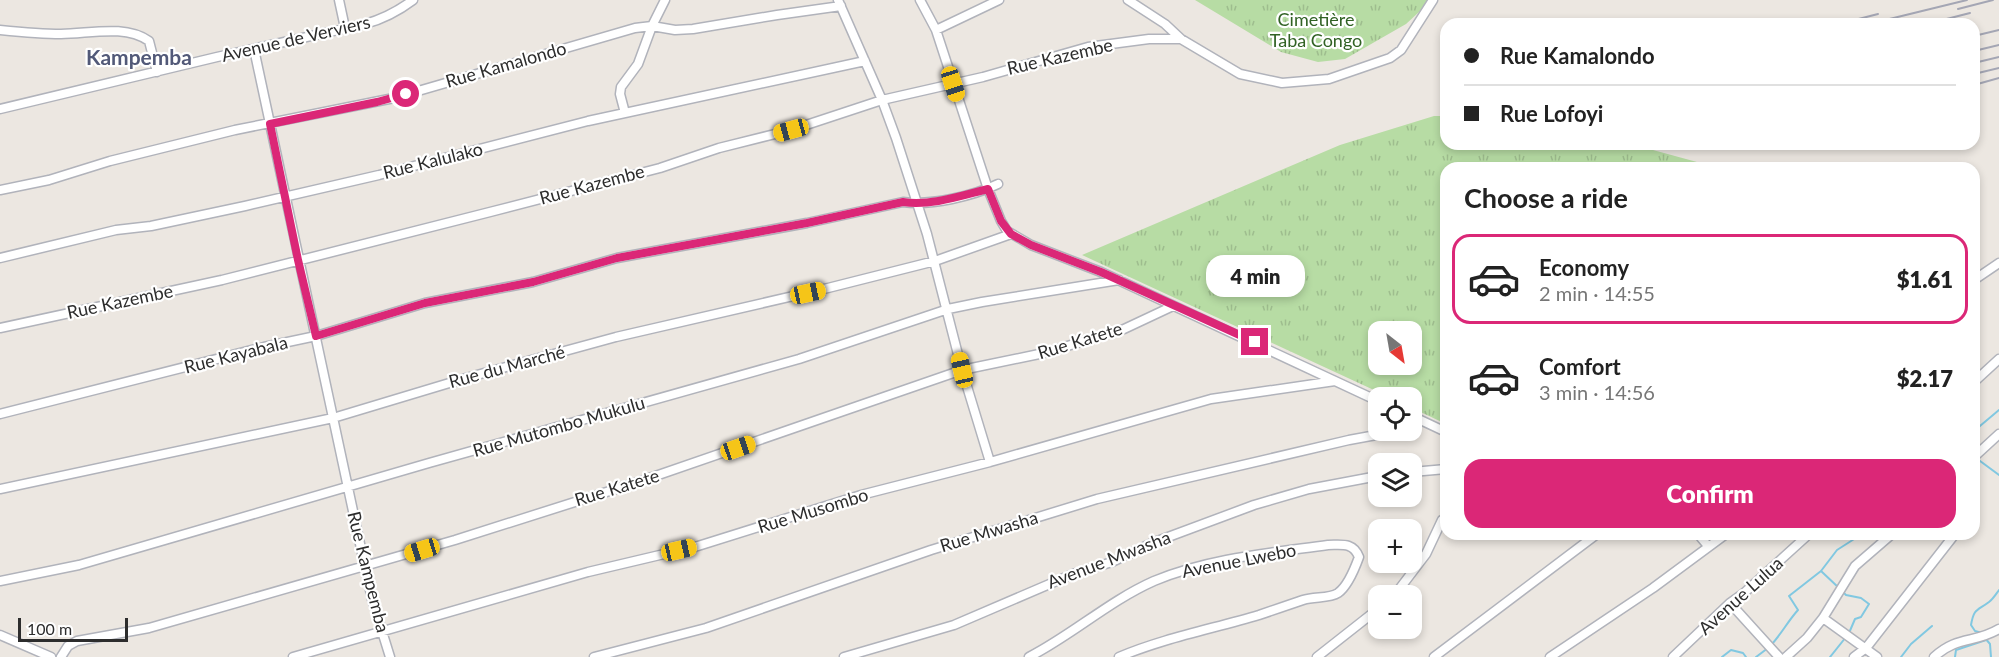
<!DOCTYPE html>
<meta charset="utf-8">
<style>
body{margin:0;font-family:Lato,sans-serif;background:#f6f6f6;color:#222;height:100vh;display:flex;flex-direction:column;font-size:22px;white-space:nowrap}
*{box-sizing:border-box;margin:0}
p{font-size:20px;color:#767676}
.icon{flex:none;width:33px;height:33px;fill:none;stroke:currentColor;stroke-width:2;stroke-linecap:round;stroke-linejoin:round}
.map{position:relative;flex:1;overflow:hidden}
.drawer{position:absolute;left:1440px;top:162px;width:540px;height:378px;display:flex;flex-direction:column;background:#fff;border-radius:18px;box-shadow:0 3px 9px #0003}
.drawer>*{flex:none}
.top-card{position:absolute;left:1440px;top:18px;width:540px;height:132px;border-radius:18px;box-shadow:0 3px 9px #0003;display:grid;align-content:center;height:132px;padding:0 24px;background:#fff}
.needle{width:39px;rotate:149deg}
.tools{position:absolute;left:1368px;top:321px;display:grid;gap:12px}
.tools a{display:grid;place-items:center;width:54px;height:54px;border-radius:12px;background:#fff;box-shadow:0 3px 9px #0003;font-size:30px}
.scale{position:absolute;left:18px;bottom:15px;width:110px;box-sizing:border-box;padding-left:6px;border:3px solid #2d2d2d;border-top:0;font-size:16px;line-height:21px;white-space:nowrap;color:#2d2d2d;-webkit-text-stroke:4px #fff;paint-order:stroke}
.end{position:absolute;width:27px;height:27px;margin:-14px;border:8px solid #db2777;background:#fff;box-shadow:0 0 0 3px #fff}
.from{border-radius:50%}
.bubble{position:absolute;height:42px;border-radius:18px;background:#fff;box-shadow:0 3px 9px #0003;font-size:20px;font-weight:800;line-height:42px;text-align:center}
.car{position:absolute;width:18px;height:36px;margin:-18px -9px;border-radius:8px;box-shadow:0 0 4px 2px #0007;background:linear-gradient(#f5c518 24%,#345 0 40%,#f5c518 0 76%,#345 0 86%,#f5c518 0)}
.top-card b{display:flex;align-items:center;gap:21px;height:57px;font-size:22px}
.top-card b+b{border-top:2px solid #e0e0e0}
.top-card i{width:15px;height:15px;background:#222}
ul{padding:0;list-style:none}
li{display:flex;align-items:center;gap:18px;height:90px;margin:0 12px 9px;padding:0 12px;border:3px solid transparent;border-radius:18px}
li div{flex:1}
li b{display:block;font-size:22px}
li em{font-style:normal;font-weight:800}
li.current{border-color:#db2777}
li>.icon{width:54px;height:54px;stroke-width:1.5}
h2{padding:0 24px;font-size:27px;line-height:72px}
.button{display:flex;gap:12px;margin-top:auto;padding:12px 24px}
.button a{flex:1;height:69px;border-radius:18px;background:#db2777;color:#fff;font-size:24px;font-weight:800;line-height:69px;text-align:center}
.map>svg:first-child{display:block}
.grass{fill:url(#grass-tufts);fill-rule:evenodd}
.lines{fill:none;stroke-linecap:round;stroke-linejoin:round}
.stream{stroke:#81c8e1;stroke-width:2}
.minor-casing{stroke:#b1b3bb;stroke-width:11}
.minor{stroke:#fff;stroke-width:8}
.rail{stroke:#a4a6b4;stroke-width:2}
.route{stroke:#db2777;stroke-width:8}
.labels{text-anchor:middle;stroke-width:4.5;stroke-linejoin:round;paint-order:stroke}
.park-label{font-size:18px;fill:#316224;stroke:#fff}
.street-label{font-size:18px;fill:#2d2d2d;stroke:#fff}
.quarter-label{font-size:21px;font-weight:bold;fill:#525978;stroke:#fff}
</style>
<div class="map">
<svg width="1999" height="657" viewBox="0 0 1999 657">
<defs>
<pattern id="grass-tufts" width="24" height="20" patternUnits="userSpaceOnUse" patternTransform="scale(1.5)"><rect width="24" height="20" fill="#b7dca4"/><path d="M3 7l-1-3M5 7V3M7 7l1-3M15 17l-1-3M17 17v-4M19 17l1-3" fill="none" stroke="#9ebd8e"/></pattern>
</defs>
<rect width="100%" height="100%" fill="#ece7e1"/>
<path class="grass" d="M1195 0H1432L1406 24 1345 59 1318 62 1281 52Z
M1434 116H1446V144H1631L1719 168H1446V424L1412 408V398L1389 397 1082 255 1340 145ZM1378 332H1412V364H1378Z"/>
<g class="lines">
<path class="stream" d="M1974 431 1999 410
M1976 458 1999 475
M1821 571 1839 588
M1843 592 1846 595 1861 598 1869 604 1861 617 1855 619 1849 633
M1982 633 1975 631 1971 625C1974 608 1977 611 1989 602 1993 599 1996 594 1999 590
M1985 638 1990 644 1991 657
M1772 644C1782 633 1788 621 1798 610L1789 596 1821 571 1837 550 1862 534
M1722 657 1731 650 1743 653 1746 657
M1756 657 1768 648
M1830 657 1846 637
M1901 657 1911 644 1932 626
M1955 657 1956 650 1986 640"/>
<g class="minor-casing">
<path id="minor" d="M339 0 345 28
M838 0 882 100 896 138 927 234 962 370 990 462
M920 0 936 30 988 189 1001 221 1007 231 1031 245 1101 272 1378 401
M1128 0 1165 24 1181 39 1240 74 1282 83 1329 79 1390 58 1401 50 1433 0
M0 30C20 32 41 34 61 34 89 34 124 24 149 41L157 72
M936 30 999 0
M254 49 365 567 372 599 390 657
M0 109 217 57 365 24C383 19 397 12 413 0
M625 113 620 94 621 87 638 64 652 26 665 0
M0 190 49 180 110 161 235 130 394 98 635 28 652 26 675 30 693 29 777 15 841 6
M0 258 116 230 151 226 245 206 379 175 588 121 865 61
M1974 280 1999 263
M0 328 222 280 490 212 660 168 719 148 791 130 882 100 983 77 1088 47 1149 39H1181
M1974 382 1999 359
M0 414 264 347 316 336 425 303 533 282 617 258 807 223 903 202C931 206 973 196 998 184
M1412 416 1446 432
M1974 457 1999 434
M1412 472 1446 469
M0 489 333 418 466 378 616 337 828 288 935 261 1011 234
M1698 534 1708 546
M0 581 79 565 429 463 799 359 948 309 982 302 1119 280
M1394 596 1426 554 1442 520 1446 518
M1730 603 1779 657
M1823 618 1877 657
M0 635 51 657
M61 657 68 646 77 641 149 628 455 540 638 482 962 370 1044 353 1124 329 1173 306
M293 657 588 572 698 546 861 495 990 462 1211 399 1335 381
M594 657 706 628 931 550 1097 499 1349 440 1387 433 1390 430
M844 657 954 625 1073 574 1112 562 1152 543 1254 505 1309 489 1378 476
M1029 657C1072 635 1109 601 1154 581 1209 558 1270 553 1328 545 1342 545 1353 542 1359 557 1355 568 1348 586 1338 593 1329 599 1314 596 1303 600 1288 605 1274 610 1259 615 1212 629 1164 638 1119 657
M1317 657 1378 609
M1434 657 1597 534
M1550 657 1653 588 1726 534
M1673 657 1730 603 1744 593 1809 534
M1786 657 1807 638 1823 618 1855 566 1892 534
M1854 657 1866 648 1955 534
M1934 657C1958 635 1974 644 1999 629"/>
</g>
<use href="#minor" class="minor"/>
<path class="rail" d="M1958 9 1993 0
M1839 24 1878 14
M1869 24 1967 0
M1927 24 1970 13
M1974 36 1999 30
M1974 51 1999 45
M1974 63 1999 57
M1974 74 1999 68
M1974 85 1999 78"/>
</g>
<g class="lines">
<path class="route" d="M406 94 377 102 270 124 298 260 316 336 425 303 533 282 617 258 807 223 903 202C931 206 960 196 988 189L1001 221 1011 234 1031 245 1101 272 1255 342"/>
</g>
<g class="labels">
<g class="park-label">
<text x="1316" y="26">Cimetière<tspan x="1316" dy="21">Taba Congo</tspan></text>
</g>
<g class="street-label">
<text transform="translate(296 39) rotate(-13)" y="6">Avenue de Verviers</text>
<text transform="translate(1060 57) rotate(-13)" y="6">Rue Kazembe</text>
<text transform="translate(506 65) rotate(-16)" y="6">Rue Kamalondo</text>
<text transform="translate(433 161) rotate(-14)" y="6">Rue Kalulako</text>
<text transform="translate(592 185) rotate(-15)" y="6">Rue Kazembe</text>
<text transform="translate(120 302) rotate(-12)" y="6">Rue Kazembe</text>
<text transform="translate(1080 341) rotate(-17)" y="6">Rue Katete</text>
<text transform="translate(236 355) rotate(-14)" y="6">Rue Kayabala</text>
<text transform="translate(507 367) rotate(-15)" y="6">Rue du Marché</text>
<text transform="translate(559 427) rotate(-16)" y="6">Rue Mutombo Mukulu</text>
<text transform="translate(617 488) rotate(-17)" y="6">Rue Katete</text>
<text transform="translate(813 511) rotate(-17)" y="6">Rue Musombo</text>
<text transform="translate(989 532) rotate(-17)" y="6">Rue Mwasha</text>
<text transform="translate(1109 560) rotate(-21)" y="6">Avenue Mwasha</text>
<text transform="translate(1239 561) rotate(-11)" y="6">Avenue Lwebo</text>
<text transform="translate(368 572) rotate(76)" y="6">Rue Kampemba</text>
<text transform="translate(1741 596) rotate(-42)" y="6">Avenue Lulua</text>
</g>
<g class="quarter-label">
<text x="139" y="65">Kampemba</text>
</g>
</g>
</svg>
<div class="tools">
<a><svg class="needle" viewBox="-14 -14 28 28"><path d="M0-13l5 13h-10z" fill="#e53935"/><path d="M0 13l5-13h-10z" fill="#767676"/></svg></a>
<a><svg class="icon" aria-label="locate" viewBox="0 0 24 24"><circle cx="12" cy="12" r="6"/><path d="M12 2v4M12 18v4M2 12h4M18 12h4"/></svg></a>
<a><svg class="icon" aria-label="layers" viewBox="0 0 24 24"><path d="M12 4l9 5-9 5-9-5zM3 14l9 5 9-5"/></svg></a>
<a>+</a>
<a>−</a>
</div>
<div class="scale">100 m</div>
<i class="end from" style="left:406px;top:94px"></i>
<i class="end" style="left:1255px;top:342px"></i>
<div class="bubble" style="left:1206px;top:255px;width:99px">4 min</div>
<i class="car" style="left:953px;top:84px;rotate:162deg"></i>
<i class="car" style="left:791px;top:130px;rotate:255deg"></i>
<i class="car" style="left:808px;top:293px;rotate:78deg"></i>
<i class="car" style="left:962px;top:370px;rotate:347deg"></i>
<i class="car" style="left:738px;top:448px;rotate:71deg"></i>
<i class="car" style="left:422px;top:550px;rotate:253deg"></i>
<i class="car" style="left:679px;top:550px;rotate:77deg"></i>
<div class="top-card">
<b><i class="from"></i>Rue Kamalondo</b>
<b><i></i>Rue Lofoyi</b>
</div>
<section class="drawer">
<h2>Choose a ride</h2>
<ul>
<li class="current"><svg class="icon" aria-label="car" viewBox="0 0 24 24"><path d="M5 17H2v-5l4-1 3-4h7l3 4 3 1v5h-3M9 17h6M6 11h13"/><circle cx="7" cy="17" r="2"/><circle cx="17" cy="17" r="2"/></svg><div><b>Economy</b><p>2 min · 14:55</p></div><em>$1.61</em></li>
<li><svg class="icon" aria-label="car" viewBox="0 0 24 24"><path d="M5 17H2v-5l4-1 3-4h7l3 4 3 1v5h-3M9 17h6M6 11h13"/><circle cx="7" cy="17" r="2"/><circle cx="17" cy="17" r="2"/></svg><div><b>Comfort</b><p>3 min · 14:56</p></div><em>$2.17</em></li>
</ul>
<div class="button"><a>Confirm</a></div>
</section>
</div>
